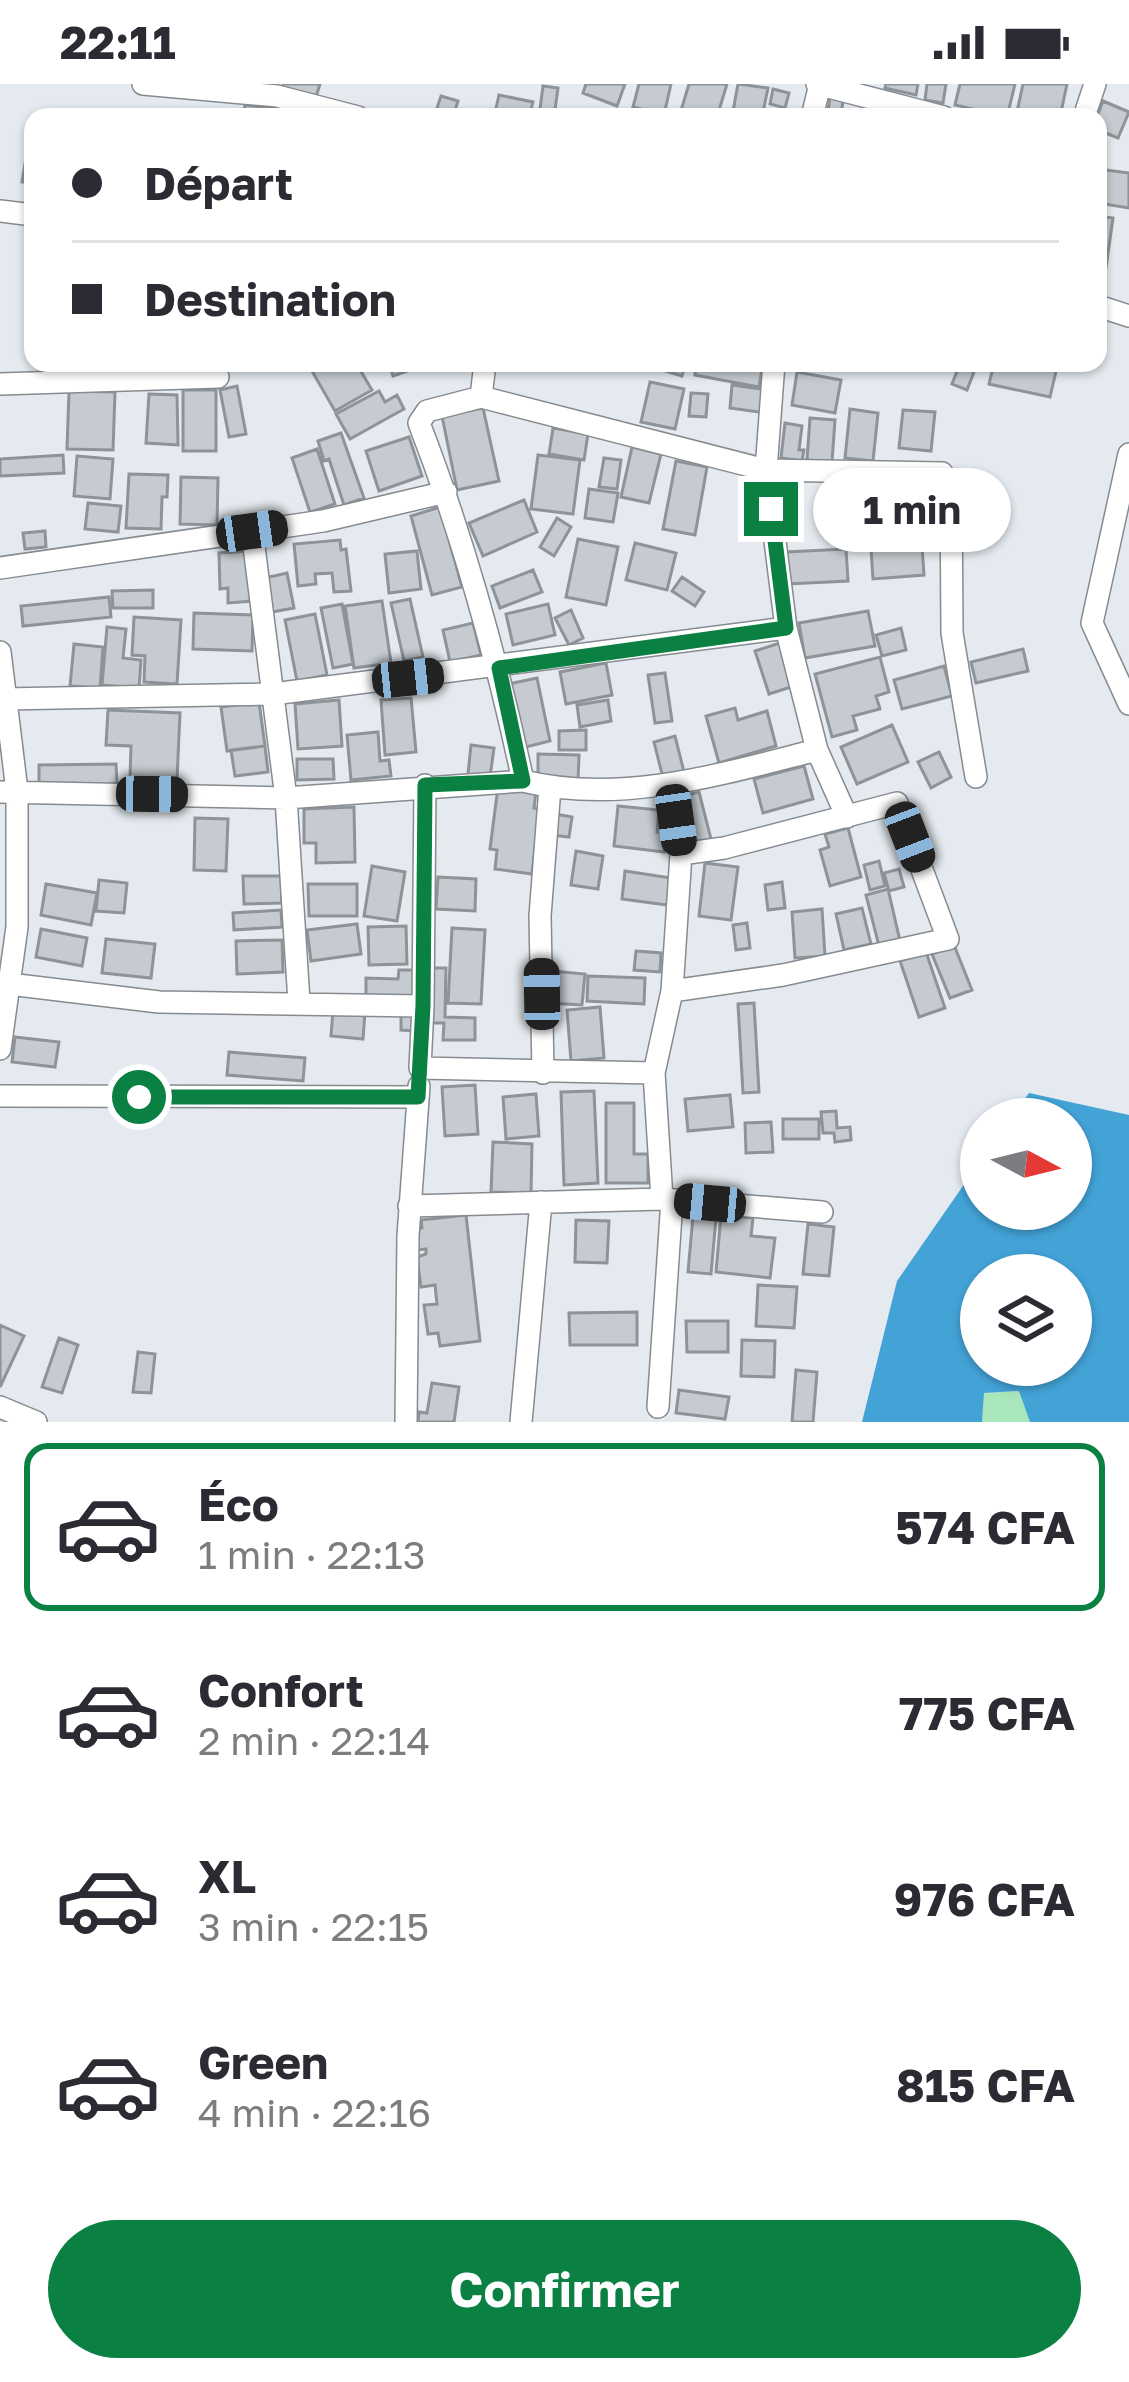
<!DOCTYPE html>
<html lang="fr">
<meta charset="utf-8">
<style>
body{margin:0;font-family:"Golos Text",sans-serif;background:#f2f2f3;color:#2b2b33;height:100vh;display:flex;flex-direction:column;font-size:45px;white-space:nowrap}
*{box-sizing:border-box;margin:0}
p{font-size:39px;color:#7c7c81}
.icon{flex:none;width:66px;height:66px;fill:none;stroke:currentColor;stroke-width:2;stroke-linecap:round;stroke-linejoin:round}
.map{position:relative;height:1338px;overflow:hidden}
.panel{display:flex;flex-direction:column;background:#fff;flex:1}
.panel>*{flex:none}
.hud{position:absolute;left:24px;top:24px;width:1083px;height:264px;border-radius:24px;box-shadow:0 3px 9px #0004;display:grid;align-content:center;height:264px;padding:0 48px;background:#fff}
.needle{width:78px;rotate:97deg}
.buttons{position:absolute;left:960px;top:1014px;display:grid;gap:24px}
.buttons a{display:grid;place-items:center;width:132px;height:132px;border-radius:50%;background:#fff;box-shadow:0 3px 9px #0004;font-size:60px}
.end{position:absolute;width:54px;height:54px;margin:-27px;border:15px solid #0b8043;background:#fff;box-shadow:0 0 0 6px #fff}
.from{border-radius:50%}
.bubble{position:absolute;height:84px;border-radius:42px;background:#fff;box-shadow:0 3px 9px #0004;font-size:39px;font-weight:700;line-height:84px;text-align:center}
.car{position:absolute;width:36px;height:72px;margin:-36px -18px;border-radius:15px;box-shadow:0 0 9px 3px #0007;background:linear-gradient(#222 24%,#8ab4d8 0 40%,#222 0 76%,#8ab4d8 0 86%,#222 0)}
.hud b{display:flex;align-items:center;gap:42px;height:114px;font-size:45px}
.hud b+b{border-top:3px solid #e1e1e2}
.hud i{width:30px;height:30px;background:#2b2b33}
ul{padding:21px 0 0;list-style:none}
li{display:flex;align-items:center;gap:36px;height:168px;margin:0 24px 18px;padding:0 24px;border:6px solid transparent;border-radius:24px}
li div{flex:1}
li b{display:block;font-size:45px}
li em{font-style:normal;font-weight:700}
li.on{border-color:#0b8043}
li>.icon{width:108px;height:108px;stroke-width:1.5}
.cta{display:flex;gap:24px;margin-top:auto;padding:24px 48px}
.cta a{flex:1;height:138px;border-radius:72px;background:#0b8043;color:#fff;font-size:48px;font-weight:700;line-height:138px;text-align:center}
.status{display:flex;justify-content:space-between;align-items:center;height:84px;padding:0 60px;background:#fff;direction:ltr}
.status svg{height:33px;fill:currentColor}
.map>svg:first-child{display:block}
.green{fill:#a9e6bc}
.water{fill:#43a3d7;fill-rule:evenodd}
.building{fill:#c5cbd0;stroke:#8e9398;stroke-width:3}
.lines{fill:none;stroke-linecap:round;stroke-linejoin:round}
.minor-casing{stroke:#868b90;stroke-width:24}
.minor{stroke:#fff;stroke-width:21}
.route{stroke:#0b8043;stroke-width:15}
</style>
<div class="status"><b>22:11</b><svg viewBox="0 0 49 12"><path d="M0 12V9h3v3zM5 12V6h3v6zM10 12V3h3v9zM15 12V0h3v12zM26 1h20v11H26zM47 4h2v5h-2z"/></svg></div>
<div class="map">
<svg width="1129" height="1338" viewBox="0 0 1129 1338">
<rect width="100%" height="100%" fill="#e4eaef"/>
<path class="green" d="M1020 1307 1030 1338H982L984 1309Z"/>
<path class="water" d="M1029 1009 1129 1031V1338H1030L1019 1307 984 1309 982 1338H862L897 1197 981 1076V1125H1071V1035H1010ZM981 1191H1071V1281H981Z"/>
<path class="building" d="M283 0H320L316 13 282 4Z
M586 0H625L617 22 583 9Z
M639 0H671L664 31 633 23Z
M689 0H727L717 33H679Z
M738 0 768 4 762 33H732Z
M886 0H918L916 11 885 4Z
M927 0H946L943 19 925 16Z
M960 0H1015L1007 33 955 21Z
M1023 0H1067L1060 33 1017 28Z
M543 2 558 4 554 33H539Z
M773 5 789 9 785 24 770 20Z
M499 11 533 18 529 33H494Z
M441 12 458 17 453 33H434Z
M830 14 843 16 841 33H827Z
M1103 17 1129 28 1118 54 1098 46 1097 33Z
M245 21 272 24 271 33H243Z
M27 68H33V99L22 98Z
M1098 85 1129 89V124L1098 119Z
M1098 132 1113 134 1104 198 1098 197Z
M26 152H33V213H26Z
M315 279H356L372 306 335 327 309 282Z
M389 279H430L393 292Z
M640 279H685L682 292Z
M697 279H763L759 303 695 291Z
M994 279H1058L1050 313 989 300Z
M959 282 974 288 967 306 952 300Z
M797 288 841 296 835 329 792 321Z
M650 298 684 305 675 345 641 338Z
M732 301 767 306 765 329 730 324Z
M237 302 246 350 229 353 220 306Z
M183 306H216V367H183Z
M69 307 115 308 113 366 67 365Z
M379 307 385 318 397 311 404 325 350 355 336 330Z
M691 309 708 310 706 333 689 332Z
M149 310 177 311 178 361 146 359Z
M483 324 499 397 457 406 442 332Z
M850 325 878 329 873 377 845 374Z
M903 326 935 328 931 367 899 364Z
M810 334 835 336 832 378 807 376Z
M785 339 802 342 799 366H804L802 377 781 374Z
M553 344 588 350 584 376 549 370Z
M341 349 364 414 344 421 329 375 324 377 318 357Z
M409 353 422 392 379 407 366 367Z
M632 363 661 370 649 419 621 413Z
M317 365 335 420 310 428 292 374Z
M63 371 64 389 0 392V375Z
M538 371 580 376 573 430 531 425Z
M77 372 113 375 110 415 74 412Z
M604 374 621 376 617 405 599 403Z
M676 377 707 383 695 451 663 445Z
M129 390 168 391 167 413H162L161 445 126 444Z
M181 393 218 394 217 441 180 440Z
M589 405 618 409 613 438 585 434Z
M524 416 537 448 483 472 469 439Z
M88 419 121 422 118 448 85 445Z
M440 423 462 503 432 511 411 432Z
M557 434 571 443 554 472 540 463Z
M45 447 46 463 25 465 23 449Z
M578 455 618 463 606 521 566 513Z
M340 456 341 466 346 465 351 507 334 508 332 489 315 490 316 500 298 502 294 460Z
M635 459 676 469 667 506 626 496Z
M922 462 924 491 873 495 871 465Z
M846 465 848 497 788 500 786 468Z
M250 467 253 517 228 519V504L220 505 219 469Z
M417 467 421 505 389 509 385 470Z
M533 486 542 508 500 524 492 502Z
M287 489 294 524 272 528 265 494Z
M682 493 704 508 695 522 672 507Z
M153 506V524H113L112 507Z
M109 513 111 533 23 542 21 522Z
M410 515 423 573 404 577 391 519Z
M382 517 391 579 354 584 345 522Z
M342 520 353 580 333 584 321 524Z
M548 520 555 551 513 561 506 530Z
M571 526 583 554 569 561 555 534Z
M868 527 875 562 805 574 799 539Z
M194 529 253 531 252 567 193 565Z
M315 530 327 591 297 597 285 536Z
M134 533 181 536 177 600 144 598 145 572 132 571Z
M473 539 481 571 450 578 443 546Z
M107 543 126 545 123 574 141 576 139 604 102 601Z
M901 544 906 566 882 572 876 551Z
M780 559 794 602 769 610 755 567Z
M74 560 103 563 100 604 70 602Z
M1023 565 1028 587 976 599 971 578Z
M880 573 889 608 876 612 880 625 853 632 857 646 832 653 815 590Z
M606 579 612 611 566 620 560 588Z
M944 582 952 612 902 625 894 596Z
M665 589 672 637 655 639 648 591Z
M537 594 550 657 522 664 508 600Z
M411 614 416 668 385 671 381 616Z
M339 616 342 662 298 665 295 620Z
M608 616 611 637 580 643 577 621Z
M259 618 265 662 227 667 221 623Z
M735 624 738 636 767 627 776 662 719 679 706 632Z
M108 626 180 629 177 696 130 694 131 662 106 661Z
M892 641 908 678 857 700 841 663Z
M586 646V666H559V647Z
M378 648 380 677 389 676 391 692 351 696 347 651Z
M675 652 684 688 663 694 654 658Z
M471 661 494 664 490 693 468 690Z
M265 662 268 688 235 692 231 666Z
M939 668 951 693 931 704 918 678Z
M538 670 579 671 578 697 538 696Z
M297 675H333L334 695 297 696Z
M116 680 117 700 39 701V681Z
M804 682 813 715 763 729 754 695Z
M498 703 536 707 534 724 540 725 532 790 495 785 497 766 490 765Z
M699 708 711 755 692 760 679 713Z
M618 722 659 726 657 748 666 749 664 768 614 762Z
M354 723 355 778 316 779V759H304V725Z
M555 730 572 733 569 753 552 751Z
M195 734 228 735 226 787 194 786Z
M848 744 861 793 830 802 820 766 829 763 825 750Z
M576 767 603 772 598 805 571 801Z
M879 777 885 802 870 806 864 781Z
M705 779 738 783 731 836 699 832Z
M372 782 405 788 397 837 364 832Z
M899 785 904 803 889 807 884 789Z
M625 787 671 794 667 821 622 815Z
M243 792H281L282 819 244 820Z
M438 793 476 795 475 827 436 825Z
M99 796 127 799 124 829 96 827Z
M782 798 785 824 768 826 765 801Z
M46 800 97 809 91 841 41 831Z
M308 800H357V832H309Z
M888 805 900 857 879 862 866 811Z
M862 824 871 860 844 866 836 830Z
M822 825 825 872 795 874 792 828Z
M281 826 282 843 234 846 233 829Z
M747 839 750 864 736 866 733 841Z
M357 840 361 870 311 877 307 846Z
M406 842 407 880 369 881 368 843Z
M452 844 485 846 481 920 448 919Z
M41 845 87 854 82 882 36 873Z
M106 855 155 860 151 894 102 889Z
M282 856 283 888 237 890 236 857Z
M954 861 972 906 950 914 932 870Z
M636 867 661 869 660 888 634 886Z
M926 868 945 924 919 933 900 877Z
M431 884H446L445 933 475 934V956H443L444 939H431Z
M399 886H415V912L366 911V894L398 895Z
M552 887 585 890 582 921 549 919Z
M588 892 645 894 644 920 587 917Z
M754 919 759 1008 743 1009 738 920Z
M600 923 604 974 571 977 567 926Z
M333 926 365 928 363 955 331 952Z
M401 930 414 931 413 947 401 946Z
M15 953 59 958 55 983 12 978Z
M229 968 305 974 303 997 227 991Z
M475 1001 478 1050 445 1052 442 1003Z
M594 1007 598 1099 564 1101 561 1008Z
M536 1010 539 1052 506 1055 503 1013Z
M730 1011 733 1043 688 1047 685 1015Z
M606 1019H634V1070H648V1099H606Z
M836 1027 837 1044 850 1043 851 1056 835 1058 834 1049H823L821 1028Z
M783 1035H819V1055H783Z
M771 1038 773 1068 746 1069 745 1039Z
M493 1058 532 1060 531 1109 491 1108Z
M466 1131 480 1257 440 1262 438 1249 428 1250 424 1221 437 1220 435 1201 421 1203 417 1173 426 1170V1165L417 1166 415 1145 422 1144 421 1136Z
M721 1131 753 1134 751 1152 775 1154 770 1194 716 1188Z
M693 1132 716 1134 711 1190 688 1188Z
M576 1136 609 1137 607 1179 575 1178Z
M808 1140 834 1143 829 1192 803 1190Z
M758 1201 797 1203 794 1244 756 1242Z
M637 1228V1261H570L569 1229Z
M686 1237H728V1268H687Z
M0 1241 24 1252 0 1303Z
M59 1254 78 1261 62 1309 42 1303Z
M742 1256 775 1257 774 1293 741 1292Z
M138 1268 155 1270 151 1309 133 1308Z
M796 1286 817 1288 813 1338H792Z
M432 1299 459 1303 454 1338H418L419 1328 427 1329Z
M679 1306 729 1313 725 1335 676 1329Z"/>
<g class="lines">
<g class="minor-casing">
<path id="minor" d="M143 0 277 12 358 33
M817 0 944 33
M812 33 820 0
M1084 33 1095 0
M0 127 33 131
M1098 222 1129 232
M774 279 766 386 786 544 817 666 847 733
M0 300 218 293
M481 313 485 279
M1129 370 1092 539 1129 620
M252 447 286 714 299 918
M0 484 323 437 446 408
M0 568 17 707V843L0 965
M4 615 273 610 786 544
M523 697C497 575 464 455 419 339L427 327 481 313 766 386 942 389 951 402 952 549 976 693
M0 708 286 714 523 697C621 721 722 690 817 666
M9 900 159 918 423 922 420 984 654 989
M672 907 783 891 948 855 897 719 724 764 681 770
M423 922 425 701
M543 989 540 832 550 703
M0 1012 418 1013
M662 1115 654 989 672 907 681 770 672 702
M409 1122 662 1115 822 1128
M0 1323 36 1338
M658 1323 672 1116
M406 1338 408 1152 419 1002
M521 1338 541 1118"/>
</g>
<use href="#minor" class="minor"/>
</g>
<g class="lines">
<path class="route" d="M139 1013H418L423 922 425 701 523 697 499 584 786 544 771 425"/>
</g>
</svg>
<div class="buttons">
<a><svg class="needle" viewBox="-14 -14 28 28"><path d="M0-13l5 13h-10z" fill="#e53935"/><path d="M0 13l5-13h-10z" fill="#7c7c81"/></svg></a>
<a><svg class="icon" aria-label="layers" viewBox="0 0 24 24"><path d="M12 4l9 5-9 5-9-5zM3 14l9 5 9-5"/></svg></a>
</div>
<i class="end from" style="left:139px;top:1013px"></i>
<i class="end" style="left:771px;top:425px"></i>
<div class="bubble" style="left:813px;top:384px;width:198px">1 min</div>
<i class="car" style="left:252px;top:447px;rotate:82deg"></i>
<i class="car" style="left:408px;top:594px;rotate:84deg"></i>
<i class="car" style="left:152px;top:710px;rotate:91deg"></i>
<i class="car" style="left:676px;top:736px;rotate:172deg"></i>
<i class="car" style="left:910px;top:753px;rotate:159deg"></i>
<i class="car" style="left:542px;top:910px;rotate:359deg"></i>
<i class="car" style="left:710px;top:1119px;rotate:275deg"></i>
<div class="hud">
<b><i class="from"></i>Départ</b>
<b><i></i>Destination</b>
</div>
</div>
<section class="panel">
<ul>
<li class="on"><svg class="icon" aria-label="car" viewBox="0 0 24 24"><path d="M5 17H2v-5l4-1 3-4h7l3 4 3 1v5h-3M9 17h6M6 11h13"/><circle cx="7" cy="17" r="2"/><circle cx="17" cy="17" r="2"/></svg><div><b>Éco</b><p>1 min · 22:13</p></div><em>574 CFA</em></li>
<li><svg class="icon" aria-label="car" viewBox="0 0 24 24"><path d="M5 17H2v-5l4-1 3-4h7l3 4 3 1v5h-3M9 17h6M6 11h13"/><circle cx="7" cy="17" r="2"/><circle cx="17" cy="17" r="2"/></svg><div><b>Confort</b><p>2 min · 22:14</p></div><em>775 CFA</em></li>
<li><svg class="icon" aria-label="car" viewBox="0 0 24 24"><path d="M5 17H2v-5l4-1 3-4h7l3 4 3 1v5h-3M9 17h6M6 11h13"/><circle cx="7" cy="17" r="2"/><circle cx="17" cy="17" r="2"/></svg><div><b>XL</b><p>3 min · 22:15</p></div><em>976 CFA</em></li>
<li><svg class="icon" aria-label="car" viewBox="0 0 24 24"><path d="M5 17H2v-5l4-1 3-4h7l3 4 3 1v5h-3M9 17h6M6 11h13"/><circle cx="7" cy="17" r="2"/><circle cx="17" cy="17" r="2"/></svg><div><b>Green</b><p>4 min · 22:16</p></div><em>815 CFA</em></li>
</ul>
<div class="cta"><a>Confirmer</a></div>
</section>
